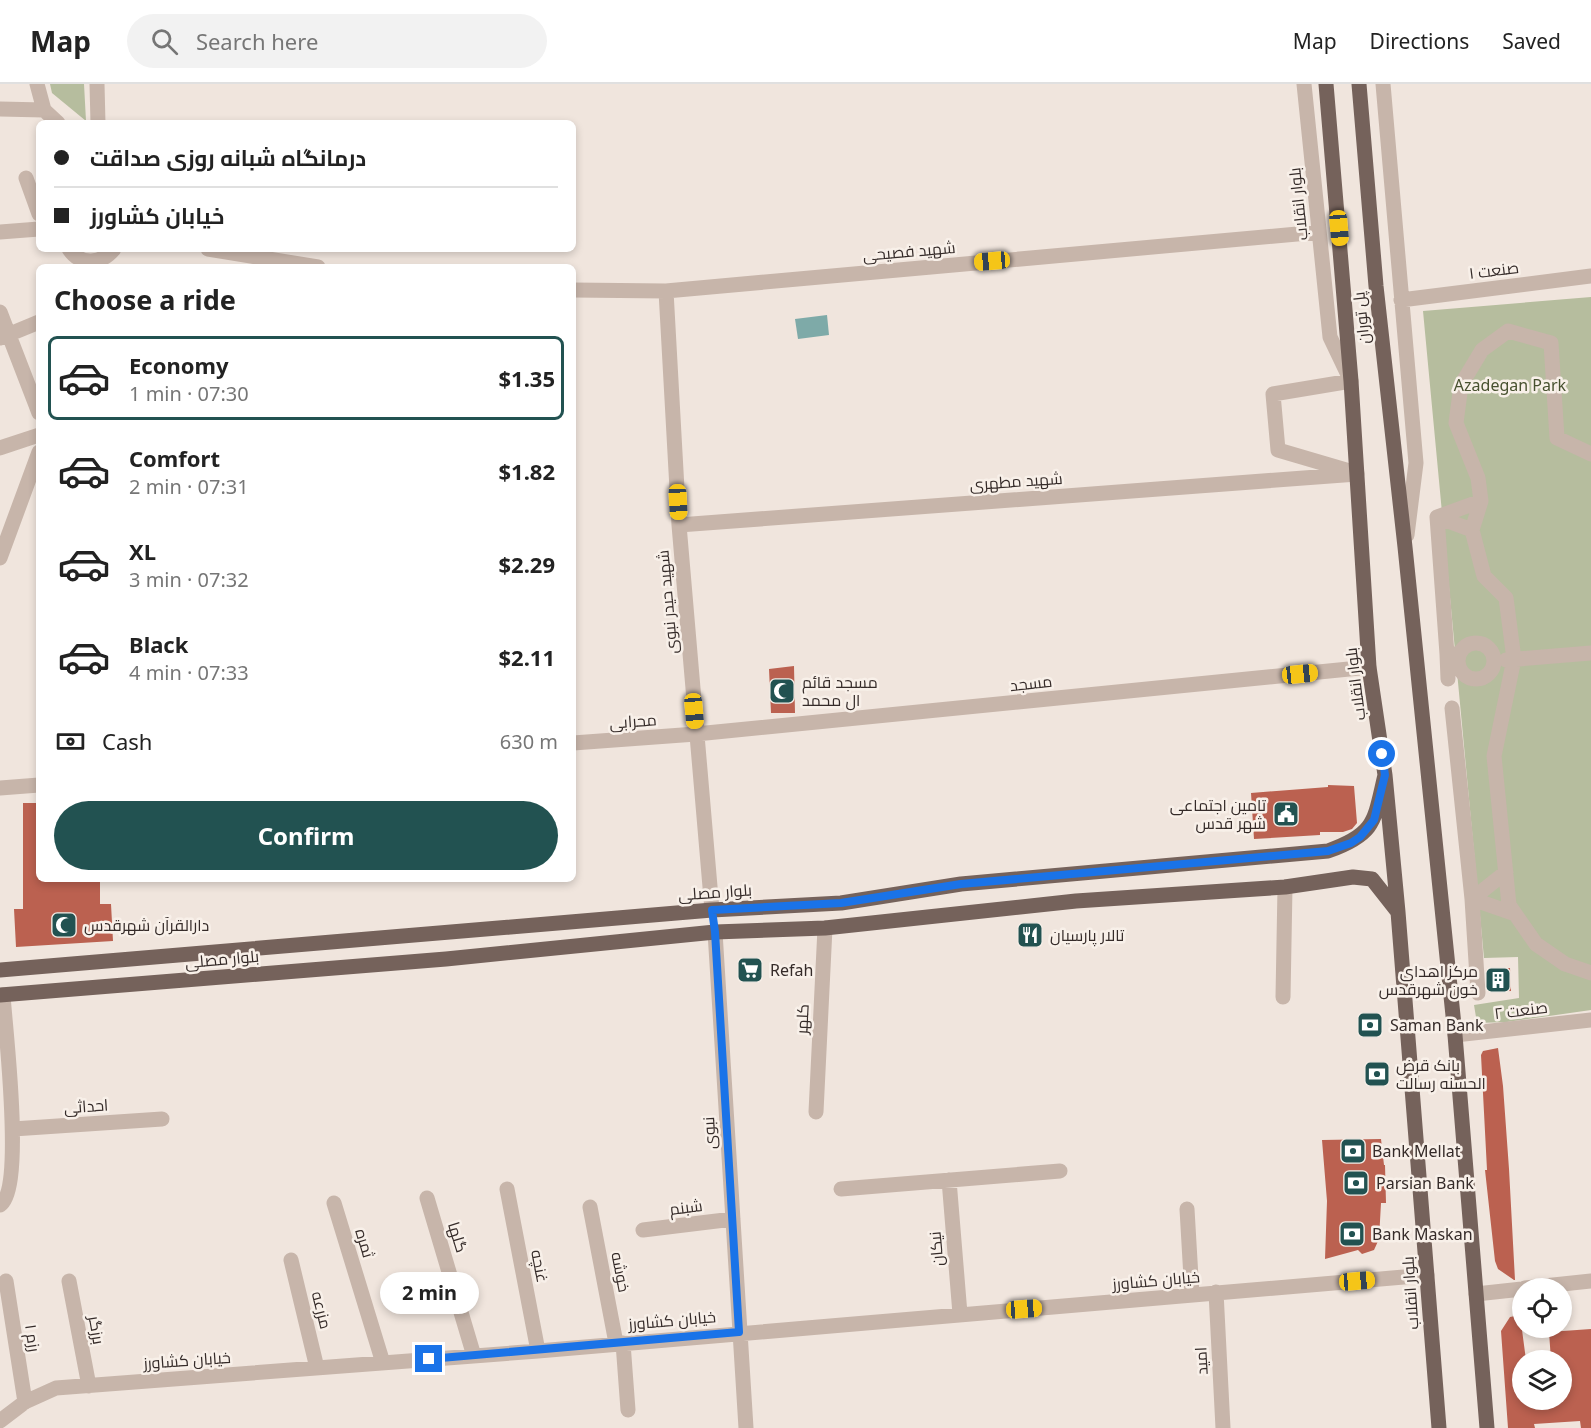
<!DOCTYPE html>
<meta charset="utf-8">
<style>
body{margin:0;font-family:"Noto Sans",Cairo,sans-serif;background:#f2f2f2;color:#222;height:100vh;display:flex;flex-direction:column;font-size:22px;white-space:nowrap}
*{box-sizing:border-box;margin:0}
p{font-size:20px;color:#767676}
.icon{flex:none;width:33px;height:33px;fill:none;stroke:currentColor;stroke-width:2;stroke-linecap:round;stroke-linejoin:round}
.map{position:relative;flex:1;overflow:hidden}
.sheet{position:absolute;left:36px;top:180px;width:540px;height:618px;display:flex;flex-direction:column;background:#fff;border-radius:9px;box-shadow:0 3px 9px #0003}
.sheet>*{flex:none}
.banner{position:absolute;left:36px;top:36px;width:540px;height:132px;border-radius:9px;box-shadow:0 3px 9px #0003;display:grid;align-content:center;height:132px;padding:0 18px;background:#fff}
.buttons{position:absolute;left:1512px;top:1194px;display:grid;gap:12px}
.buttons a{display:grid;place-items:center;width:60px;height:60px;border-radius:50%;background:#fff;box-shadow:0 3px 9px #0003;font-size:30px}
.end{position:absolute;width:27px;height:27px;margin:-14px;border:8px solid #1a73e8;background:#fff;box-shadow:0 0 0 3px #fff}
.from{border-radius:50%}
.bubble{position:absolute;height:42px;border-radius:21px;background:#fff;box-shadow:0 3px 9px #0003;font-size:20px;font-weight:700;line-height:42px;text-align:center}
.car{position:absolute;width:18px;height:36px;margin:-18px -9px;border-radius:8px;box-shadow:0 0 4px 2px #0007;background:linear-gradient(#f5c518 24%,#345 0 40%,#f5c518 0 76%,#345 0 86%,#f5c518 0)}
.banner b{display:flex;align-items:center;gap:21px;height:57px;font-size:22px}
.banner b+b{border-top:2px solid #e0e0e0}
.banner i{width:15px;height:15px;background:#222}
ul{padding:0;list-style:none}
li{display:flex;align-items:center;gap:18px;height:84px;margin:0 12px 9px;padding:0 6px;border:3px solid transparent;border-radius:9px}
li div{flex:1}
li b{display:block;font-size:22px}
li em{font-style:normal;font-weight:700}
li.on{border-color:#225251}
li>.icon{width:54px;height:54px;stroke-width:1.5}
h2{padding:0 18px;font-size:27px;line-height:72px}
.pay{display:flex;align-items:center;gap:15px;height:66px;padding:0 18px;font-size:22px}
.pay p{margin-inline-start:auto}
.action{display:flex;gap:12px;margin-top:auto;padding:12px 18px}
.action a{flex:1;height:69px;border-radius:36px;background:#225251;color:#fff;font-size:24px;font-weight:700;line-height:69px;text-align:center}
header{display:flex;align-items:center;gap:36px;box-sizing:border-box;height:84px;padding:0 30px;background:#fff;border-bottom:2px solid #e0e0e0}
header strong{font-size:28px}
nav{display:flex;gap:33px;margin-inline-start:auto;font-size:21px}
.search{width:420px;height:54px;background:#f2f2f2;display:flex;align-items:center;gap:15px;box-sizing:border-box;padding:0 21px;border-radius:33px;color:#767676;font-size:22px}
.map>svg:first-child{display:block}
.green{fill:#b6bd9e}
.water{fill:#7eaaa8}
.building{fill:#bb6150}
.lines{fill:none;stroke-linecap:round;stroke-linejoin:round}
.minor{stroke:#c7b5aa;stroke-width:15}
.major{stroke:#75625b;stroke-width:15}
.route{stroke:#1a73e8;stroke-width:8}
.labels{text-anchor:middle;stroke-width:5;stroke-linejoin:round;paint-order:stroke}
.street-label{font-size:16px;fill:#352b29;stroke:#f8f0e9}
.park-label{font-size:16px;fill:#47512f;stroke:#f8f0e9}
.poi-label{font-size:16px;fill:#352b29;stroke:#f8f0e9;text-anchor:start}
</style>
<header>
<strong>Map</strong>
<div class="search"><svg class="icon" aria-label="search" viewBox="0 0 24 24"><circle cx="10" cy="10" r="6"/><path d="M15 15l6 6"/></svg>Search here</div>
<nav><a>Map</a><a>Directions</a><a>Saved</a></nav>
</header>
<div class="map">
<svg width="1591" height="1344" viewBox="0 0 1591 1344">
<rect width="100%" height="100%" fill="#f0e5dd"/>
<path class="green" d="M50 0H84L86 37 52 9Z
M1591 213V926L1507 938 1477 939 1474 921 1519 914 1518 873 1484 874 1423 227Z"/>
<path class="water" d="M827 231 829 251 798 255 795 235Z"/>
<path class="building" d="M794 582 795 629H771L769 585Z
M1328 701 1354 702 1357 739 1352 745 1343 748H1320V751L1254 755 1251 709 1328 703Z
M23 719H39V795H100V820H111L113 857 16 863 14 825H23Z
M1510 884 1511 907 1488 908 1486 886Z
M1498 964 1503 1002 1509 1085 1515 1196H1514L1498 1185 1495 1177 1485 1086H1487L1481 971 1483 967Z
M1381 1055 1384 1081H1385L1386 1119H1381L1379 1155 1374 1166 1362 1170 1358 1166 1325 1175 1327 1117 1322 1056Z
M1520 1231 1526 1276H1522V1316H1562V1276H1551L1549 1248 1591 1245V1344H1581L1580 1337 1534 1340 1535 1344H1508L1501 1247 1510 1233Z"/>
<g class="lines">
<path class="minor" d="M37 0 44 26
M97 0 98 39
M1304 0 1330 253 1351 297 1273 310 1278 366 1346 386
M1383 0 1416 379 1407 451
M0 25 44 26 58 39
M26 94 39 130
M0 148 39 145
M69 165C80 182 102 180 114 165
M208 165 318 183
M573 206 666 207 1319 148
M666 207 679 441 712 826
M1401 216 1591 192
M0 228 39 329
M0 254 39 238
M0 364 39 351
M1437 433 1481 417
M679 441 1357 390
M1472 446 1484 492 1506 514 1514 575 1494 672 1509 821 1536 860 1565 880 1591 889
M0 474 39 368
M1458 577a18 18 0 1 1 36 0a18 18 0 1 1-36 0Z
M1447 570 1437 433 1472 446 1481 417 1478 394 1456 339 1461 301 1482 266 1508 247 1551 259 1557 354 1591 370
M1506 576 1591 569
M1448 595 1447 570H1457
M1452 624 1472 815 1478 909
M573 659 696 650 1369 583
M0 704 39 701
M1472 815 1515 830
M1472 815 1506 788
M715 848 746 1344
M1283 913 1285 803
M1455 951 1591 936
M816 1028 825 844
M13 1045 162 1035
M949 1096 960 1230
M507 1105 538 1267
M841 1105 1060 1087
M427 1114 474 1272
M334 1119 383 1279
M0 1121C25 1104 5 944 3 911
M590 1123 616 1259
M1187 1125 1192 1211
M643 1146 733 1135
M291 1176 317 1284
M6 1197 25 1318
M69 1197 89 1302
M1525 1204 1591 1197
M1216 1208 1223 1344
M1476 1210 1522 1205
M623 1259 628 1326
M0 1337 25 1318 56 1304 538 1267 1427 1191"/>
<path class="major" d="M1326 0 1351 297 1369 583 1385 691 1398 828 1439 1344
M1359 0 1376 202 1405 463 1455 951 1487 1344
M0 886 712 826 841 819 961 800 1328 767C1376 750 1374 737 1385 691
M0 911 446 875 715 848 825 844 1076 817 1285 803 1353 793 1372 795 1398 828"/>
</g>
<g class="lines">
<path class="route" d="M429 1275 739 1248 715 848 712 826 841 819 961 800 1328 767 1351 759 1360 753 1374 736 1385 691 1382 670"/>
</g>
<defs>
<g id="mosque-square" transform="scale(1.35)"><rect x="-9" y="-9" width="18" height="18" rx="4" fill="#225251" stroke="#f8f0e9"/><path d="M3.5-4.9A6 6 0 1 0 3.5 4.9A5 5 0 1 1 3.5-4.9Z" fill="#fff"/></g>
<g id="civic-square" transform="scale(1.35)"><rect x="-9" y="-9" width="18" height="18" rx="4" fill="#225251" stroke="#f8f0e9"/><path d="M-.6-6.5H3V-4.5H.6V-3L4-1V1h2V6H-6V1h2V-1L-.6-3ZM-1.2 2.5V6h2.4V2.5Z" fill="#fff"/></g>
<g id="restaurant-square" transform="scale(1.35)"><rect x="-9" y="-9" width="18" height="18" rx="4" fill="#225251" stroke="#f8f0e9"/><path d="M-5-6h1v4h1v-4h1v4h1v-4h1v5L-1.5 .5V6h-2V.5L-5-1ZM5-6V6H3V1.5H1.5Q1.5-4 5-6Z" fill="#fff"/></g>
<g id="supermarket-square" transform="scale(1.35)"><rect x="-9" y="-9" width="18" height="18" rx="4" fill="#225251" stroke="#f8f0e9"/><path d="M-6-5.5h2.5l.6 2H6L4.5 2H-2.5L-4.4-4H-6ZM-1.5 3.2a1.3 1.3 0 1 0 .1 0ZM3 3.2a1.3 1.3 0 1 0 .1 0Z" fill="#fff"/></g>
<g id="building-square" transform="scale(1.35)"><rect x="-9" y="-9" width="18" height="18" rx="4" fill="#225251" stroke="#f8f0e9"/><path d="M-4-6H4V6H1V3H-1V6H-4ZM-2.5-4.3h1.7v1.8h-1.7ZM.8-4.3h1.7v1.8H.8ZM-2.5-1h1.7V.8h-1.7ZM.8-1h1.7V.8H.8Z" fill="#fff"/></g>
<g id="bank-square" transform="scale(1.35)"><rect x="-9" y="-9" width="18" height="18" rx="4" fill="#225251" stroke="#f8f0e9"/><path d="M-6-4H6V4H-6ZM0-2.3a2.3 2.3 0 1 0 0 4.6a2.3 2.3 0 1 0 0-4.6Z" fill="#fff"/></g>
</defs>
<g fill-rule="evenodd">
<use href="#mosque-square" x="782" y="607"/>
<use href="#civic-square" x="1286" y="730"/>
<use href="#mosque-square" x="64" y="841"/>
<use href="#restaurant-square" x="1030" y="851"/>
<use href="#supermarket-square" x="750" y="886"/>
<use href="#building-square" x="1498" y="896"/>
<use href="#bank-square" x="1370" y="941"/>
<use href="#bank-square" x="1377" y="990"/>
<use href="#bank-square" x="1353" y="1067"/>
<use href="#bank-square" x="1356" y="1099"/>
<use href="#bank-square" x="1352" y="1150"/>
</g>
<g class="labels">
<g class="street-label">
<text transform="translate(1298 120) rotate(-96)" y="6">بلوار انقلاب</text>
<text transform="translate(909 167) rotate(-5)" y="6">شهید فصیحی</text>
<text transform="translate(1494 186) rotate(-7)" y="6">صنعت ۱</text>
<text transform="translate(1361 234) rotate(-96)" y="6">پل توران</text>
<text transform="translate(1016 397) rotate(-4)" y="6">شهید مطهری</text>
<text transform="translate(667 518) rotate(-95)" y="6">شهید حیدر نبوی</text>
<text transform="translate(1031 599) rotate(-6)" y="6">مسجد</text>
<text transform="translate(1355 600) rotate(-97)" y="6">بلوار انقلاب</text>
<text transform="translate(633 637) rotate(-4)" y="6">محرابی</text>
<text transform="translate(715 808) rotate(-4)" y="6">بلوار مصلی</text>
<text transform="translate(222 875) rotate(-5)" y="6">بلوار مصلی</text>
<text transform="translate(1521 926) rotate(-7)" y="6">صنعت ۲</text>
<text transform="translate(802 935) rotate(-87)" y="6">کلهر</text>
<text transform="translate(86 1022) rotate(-4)" y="6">احداثی</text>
<text transform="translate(709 1049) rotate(-93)" y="6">نبوی</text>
<text transform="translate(686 1123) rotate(-7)" y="6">شبنم</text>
<text transform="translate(458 1153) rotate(73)" y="6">گلها</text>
<text transform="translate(365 1159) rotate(73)" y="6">ثمره</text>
<text transform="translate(936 1165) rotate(-95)" y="6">نیکان</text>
<text transform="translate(540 1182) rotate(79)" y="6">غنچه</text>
<text transform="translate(621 1188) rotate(79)" y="6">خوشه</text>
<text transform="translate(1156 1196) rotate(-5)" y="6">خیابان کشاورز</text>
<text transform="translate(1410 1209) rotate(-94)" y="6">بلوار انقلاب</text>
<text transform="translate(322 1226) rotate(76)" y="6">مزرعه</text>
<text transform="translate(672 1236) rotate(-5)" y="6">خیابان کشاورز</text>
<text transform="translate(97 1246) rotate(80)" y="6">برزگر</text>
<text transform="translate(33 1254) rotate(81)" y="6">رزم ۱</text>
<text transform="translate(187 1276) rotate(-4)" y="6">خیابان کشاورز</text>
<text transform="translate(1201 1277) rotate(-93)" y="6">امید</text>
</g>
<g class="park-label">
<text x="1510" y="307">Azadegan Park</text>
</g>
<g class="poi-label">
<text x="802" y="604">مسجد قائم<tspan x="802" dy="18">ال محمد</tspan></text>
<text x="1266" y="727" text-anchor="end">تامین اجتماعی<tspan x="1266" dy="18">شهر قدس</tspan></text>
<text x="84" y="847">دارالقرآن شهرقدس</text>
<text x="1050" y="857">تالار پارسیان</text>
<text x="770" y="892">Refah</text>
<text x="1478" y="893" text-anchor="end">مرکز اهدای<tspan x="1478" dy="18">خون شهرقدس</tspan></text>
<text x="1390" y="947">Saman Bank</text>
<text x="1396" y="987">بانک قرض<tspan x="1396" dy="18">الحسنه رسالت</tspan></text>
<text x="1372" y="1073">Bank Mellat</text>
<text x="1376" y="1105">Parsian Bank</text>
<text x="1372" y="1156">Bank Maskan</text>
</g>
</g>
</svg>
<div class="buttons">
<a><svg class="icon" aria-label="locate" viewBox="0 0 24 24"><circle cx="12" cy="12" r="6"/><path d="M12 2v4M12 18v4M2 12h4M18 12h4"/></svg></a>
<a><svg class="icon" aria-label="layers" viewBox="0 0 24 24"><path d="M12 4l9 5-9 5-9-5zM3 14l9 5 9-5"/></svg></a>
</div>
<i class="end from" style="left:1382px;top:670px"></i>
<i class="end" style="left:429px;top:1275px"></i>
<div class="bubble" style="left:380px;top:1188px;width:99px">2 min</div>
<i class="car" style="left:1339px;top:144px;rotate:175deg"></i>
<i class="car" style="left:992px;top:177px;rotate:265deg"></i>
<i class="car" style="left:678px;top:418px;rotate:177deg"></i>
<i class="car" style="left:1300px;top:590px;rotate:84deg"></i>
<i class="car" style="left:694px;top:627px;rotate:175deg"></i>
<i class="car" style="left:1357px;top:1197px;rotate:85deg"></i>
<i class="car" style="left:1024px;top:1225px;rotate:86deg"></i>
<div class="banner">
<b><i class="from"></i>درمانگاه شبانه روزی صداقت</b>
<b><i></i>خیابان کشاورز</b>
</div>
<section class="sheet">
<h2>Choose a ride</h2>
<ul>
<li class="on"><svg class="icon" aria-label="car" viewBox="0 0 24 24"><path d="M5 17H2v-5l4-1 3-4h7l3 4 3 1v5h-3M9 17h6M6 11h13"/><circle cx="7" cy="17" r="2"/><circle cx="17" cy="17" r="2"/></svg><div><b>Economy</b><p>1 min · 07:30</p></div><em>$1.35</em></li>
<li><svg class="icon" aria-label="car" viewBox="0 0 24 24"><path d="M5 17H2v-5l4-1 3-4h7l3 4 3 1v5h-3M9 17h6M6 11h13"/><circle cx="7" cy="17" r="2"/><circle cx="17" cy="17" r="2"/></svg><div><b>Comfort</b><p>2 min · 07:31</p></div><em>$1.82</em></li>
<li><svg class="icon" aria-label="car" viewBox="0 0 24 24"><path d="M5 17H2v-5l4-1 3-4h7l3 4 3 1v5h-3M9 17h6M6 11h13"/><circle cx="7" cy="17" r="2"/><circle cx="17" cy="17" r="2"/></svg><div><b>XL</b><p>3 min · 07:32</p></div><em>$2.29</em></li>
<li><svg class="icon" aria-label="car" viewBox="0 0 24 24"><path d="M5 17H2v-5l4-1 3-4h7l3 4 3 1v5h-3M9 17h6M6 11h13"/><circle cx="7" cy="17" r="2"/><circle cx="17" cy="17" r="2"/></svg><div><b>Black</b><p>4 min · 07:33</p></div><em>$2.11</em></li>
</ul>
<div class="pay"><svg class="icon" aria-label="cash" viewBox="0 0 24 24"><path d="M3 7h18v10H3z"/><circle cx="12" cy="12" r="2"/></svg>Cash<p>630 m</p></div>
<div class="action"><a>Confirm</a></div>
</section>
</div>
